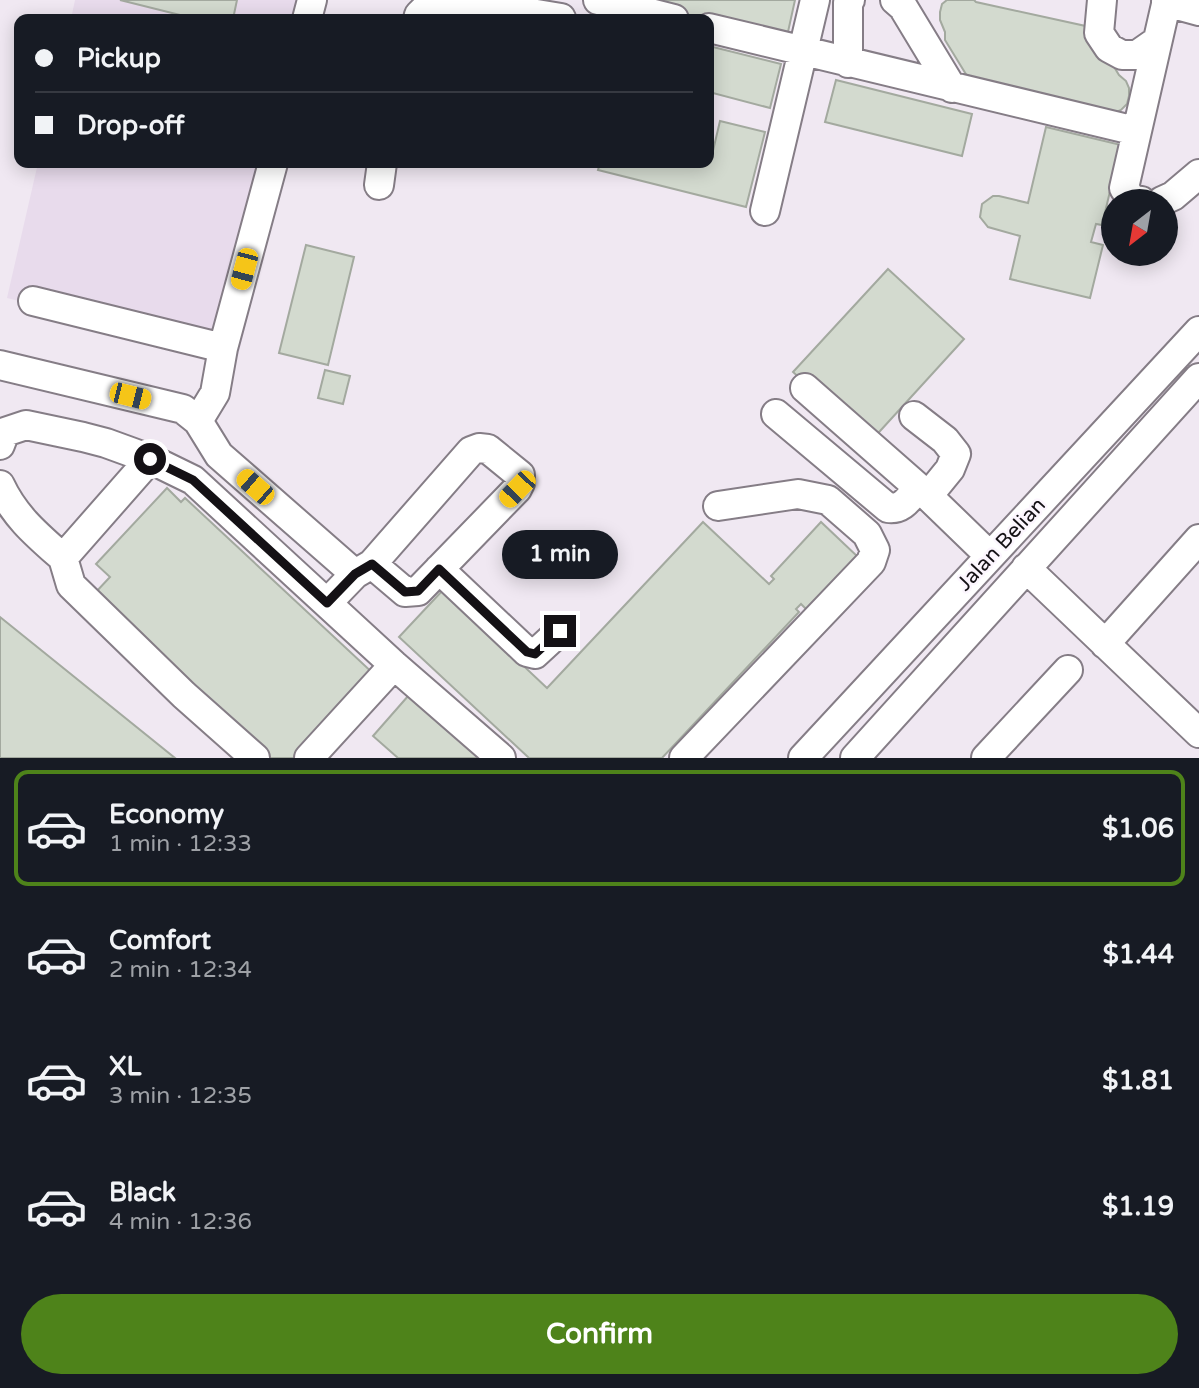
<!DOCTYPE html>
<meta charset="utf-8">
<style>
body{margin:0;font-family:"Varela Round",sans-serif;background:#242831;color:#f1f3f6;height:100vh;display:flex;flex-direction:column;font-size:26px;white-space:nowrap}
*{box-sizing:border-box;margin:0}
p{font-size:23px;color:#9ea1a6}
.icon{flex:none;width:38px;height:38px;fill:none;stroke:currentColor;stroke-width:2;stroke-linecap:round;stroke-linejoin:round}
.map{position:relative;height:758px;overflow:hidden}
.sheet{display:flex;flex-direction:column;background:#171b24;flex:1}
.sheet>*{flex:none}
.hud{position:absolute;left:14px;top:14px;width:700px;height:154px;border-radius:14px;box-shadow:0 4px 18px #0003;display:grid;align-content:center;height:154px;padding:0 21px;background:#171b24}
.needle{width:46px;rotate:211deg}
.tools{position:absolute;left:1101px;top:189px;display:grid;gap:14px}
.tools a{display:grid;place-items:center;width:77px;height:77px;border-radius:50%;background:#171b24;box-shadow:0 4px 18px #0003;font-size:35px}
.end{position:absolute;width:32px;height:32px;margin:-16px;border:9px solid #141115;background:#fff;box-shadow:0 0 0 4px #fff}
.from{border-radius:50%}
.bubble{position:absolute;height:49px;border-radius:24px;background:#171b24;box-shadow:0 4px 18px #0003;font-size:23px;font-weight:700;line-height:49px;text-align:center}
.car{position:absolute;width:21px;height:42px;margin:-21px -10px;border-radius:9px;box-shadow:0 0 5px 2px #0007;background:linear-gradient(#f5c518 24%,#345 0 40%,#f5c518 0 76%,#345 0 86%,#f5c518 0)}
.hud b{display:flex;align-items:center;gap:24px;height:66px;font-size:26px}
.hud b+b{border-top:2px solid #363941}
.hud i{width:18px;height:18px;background:#f1f3f6}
ul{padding:12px 0 0;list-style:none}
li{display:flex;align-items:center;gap:21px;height:116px;margin:0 14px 10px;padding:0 7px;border:4px solid transparent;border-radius:14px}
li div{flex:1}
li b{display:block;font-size:26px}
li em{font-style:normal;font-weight:700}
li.on{border-color:#4e831a}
li>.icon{width:63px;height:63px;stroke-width:1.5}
.button{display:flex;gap:14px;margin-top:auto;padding:14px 21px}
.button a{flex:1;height:80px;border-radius:42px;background:#4e831a;color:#fff;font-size:28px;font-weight:700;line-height:80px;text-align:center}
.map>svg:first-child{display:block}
.built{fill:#e8dbec}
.building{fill:#d3dacf;stroke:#a3a99f;stroke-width:2}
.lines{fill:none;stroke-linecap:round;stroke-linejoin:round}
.minor-casing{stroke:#857d86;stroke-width:32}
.minor{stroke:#fff;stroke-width:28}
.route{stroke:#141115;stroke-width:9}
.labels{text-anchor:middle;stroke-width:5;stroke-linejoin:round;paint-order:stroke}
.street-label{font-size:21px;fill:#141115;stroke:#fcf6fe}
</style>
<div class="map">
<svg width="1199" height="758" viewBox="0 0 1199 758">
<rect width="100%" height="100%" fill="#f0e8f2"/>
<path class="built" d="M75 0H327L322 19H71Z
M38 163H286L238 356 7 298Z"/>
<path class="building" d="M120 0H237L233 19H196Z
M607 0H795L786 41 709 19H690Z
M947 0H974L976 2 1090 27 1119 75 1126 81 1129 88V96L1127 104 1121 110 1114 113 972 84 945 40V32L940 20V12L942 4Z
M709 46 781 64 770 108 709 92Z
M836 80 972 114 962 156 825 122Z
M720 121 765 132 746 207 598 170 600 163H709V154L712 155Z
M1046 127 1121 145 1102 225 1096 224 1091 242 1103 245 1090 298 1010 279 1020 236 988 227 980 217 982 204 993 196H999L1028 203Z
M306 245 354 257 328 365 279 353Z
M888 269 964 339 870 442 793 372Z
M325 370 350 376 343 404 318 398Z
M167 488 181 502 185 498 376 676 299 758H270L95 593 110 577 96 564Z
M703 522 769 584 774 579 771 576 821 522 858 557 808 611 801 604 796 609 799 612 662 758H529L399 637 443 590 547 688Z
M0 617 175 758H0Z
M416 687 484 748 476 758H398L373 736Z"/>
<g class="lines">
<g class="minor-casing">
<path id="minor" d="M598 0 674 19
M895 0 903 7 952 88
M1102 0 1099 33 1109 48 1122 55H1137L1157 41
M1166 2 1199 11
M307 19 312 0
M418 19 419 15 431 3 456 1 561 18
M709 28 1136 131
M848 63V3L850 0
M379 185 382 163
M1141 201 1132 200 1124 188 1167 0
M1162 201 1173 196 1199 174
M765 211 815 0
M33 301 223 348
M0 365 183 409 198 421 219 455 355 574
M805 388 928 496 990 556
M776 414 888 508C903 510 909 498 918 488
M914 416 945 440 956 454 950 469 928 496
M198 421 215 393 223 348 273 163
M0 445 5 432 26 425 83 437 106 443 150 459 193 480 394 665 501 758
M0 485C15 517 37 535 63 558L150 459
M63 558 71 585 184 695 255 758
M1026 568 1199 733
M439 569 527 652 535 654 560 631
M327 603 355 574 372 564 471 451 479 448 488 449 520 475V483L517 489 418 591 405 592 372 564
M1105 644 1199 539
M309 758 394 665
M684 758 871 562 875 550 867 534 828 500 798 494 718 506
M803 758 1199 331
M855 758 1199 378
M986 758 1068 670"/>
</g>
<use href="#minor" class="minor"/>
</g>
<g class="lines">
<path class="route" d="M150 459 193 480 327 603 355 574 372 564 405 592 418 591 439 569 527 652 535 654 560 631"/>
</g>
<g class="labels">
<g class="street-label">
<text transform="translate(1001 544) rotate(-47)" y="7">Jalan Belian</text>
</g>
</g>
</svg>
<div class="tools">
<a><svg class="needle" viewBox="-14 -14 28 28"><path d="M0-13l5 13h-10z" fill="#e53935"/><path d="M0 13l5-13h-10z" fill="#9ea1a6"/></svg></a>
</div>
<i class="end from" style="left:150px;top:459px"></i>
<i class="end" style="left:560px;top:631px"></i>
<div class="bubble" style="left:502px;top:530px;width:116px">1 min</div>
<i class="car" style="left:244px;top:269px;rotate:195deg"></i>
<i class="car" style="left:130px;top:396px;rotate:104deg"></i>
<i class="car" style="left:255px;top:487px;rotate:311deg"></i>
<i class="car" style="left:517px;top:489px;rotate:224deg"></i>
<div class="hud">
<b><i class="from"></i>Pickup</b>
<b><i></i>Drop-off</b>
</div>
</div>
<section class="sheet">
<ul>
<li class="on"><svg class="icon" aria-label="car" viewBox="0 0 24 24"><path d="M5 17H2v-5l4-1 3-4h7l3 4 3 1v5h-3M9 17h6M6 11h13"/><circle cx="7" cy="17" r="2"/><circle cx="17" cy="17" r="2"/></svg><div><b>Economy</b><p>1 min · 12:33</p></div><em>$1.06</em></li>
<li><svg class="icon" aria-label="car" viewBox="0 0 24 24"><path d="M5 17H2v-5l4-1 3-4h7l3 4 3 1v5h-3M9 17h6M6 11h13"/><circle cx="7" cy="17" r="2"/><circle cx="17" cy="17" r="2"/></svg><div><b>Comfort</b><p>2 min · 12:34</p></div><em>$1.44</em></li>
<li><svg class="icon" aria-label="car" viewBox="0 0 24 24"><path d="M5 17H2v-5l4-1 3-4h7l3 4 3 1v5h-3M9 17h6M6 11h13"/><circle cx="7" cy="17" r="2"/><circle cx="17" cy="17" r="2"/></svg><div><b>XL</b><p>3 min · 12:35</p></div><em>$1.81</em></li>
<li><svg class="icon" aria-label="car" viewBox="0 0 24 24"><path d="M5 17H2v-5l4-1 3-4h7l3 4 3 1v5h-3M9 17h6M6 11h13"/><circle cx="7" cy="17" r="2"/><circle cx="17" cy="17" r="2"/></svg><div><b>Black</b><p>4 min · 12:36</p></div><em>$1.19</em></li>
</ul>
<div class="button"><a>Confirm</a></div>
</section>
